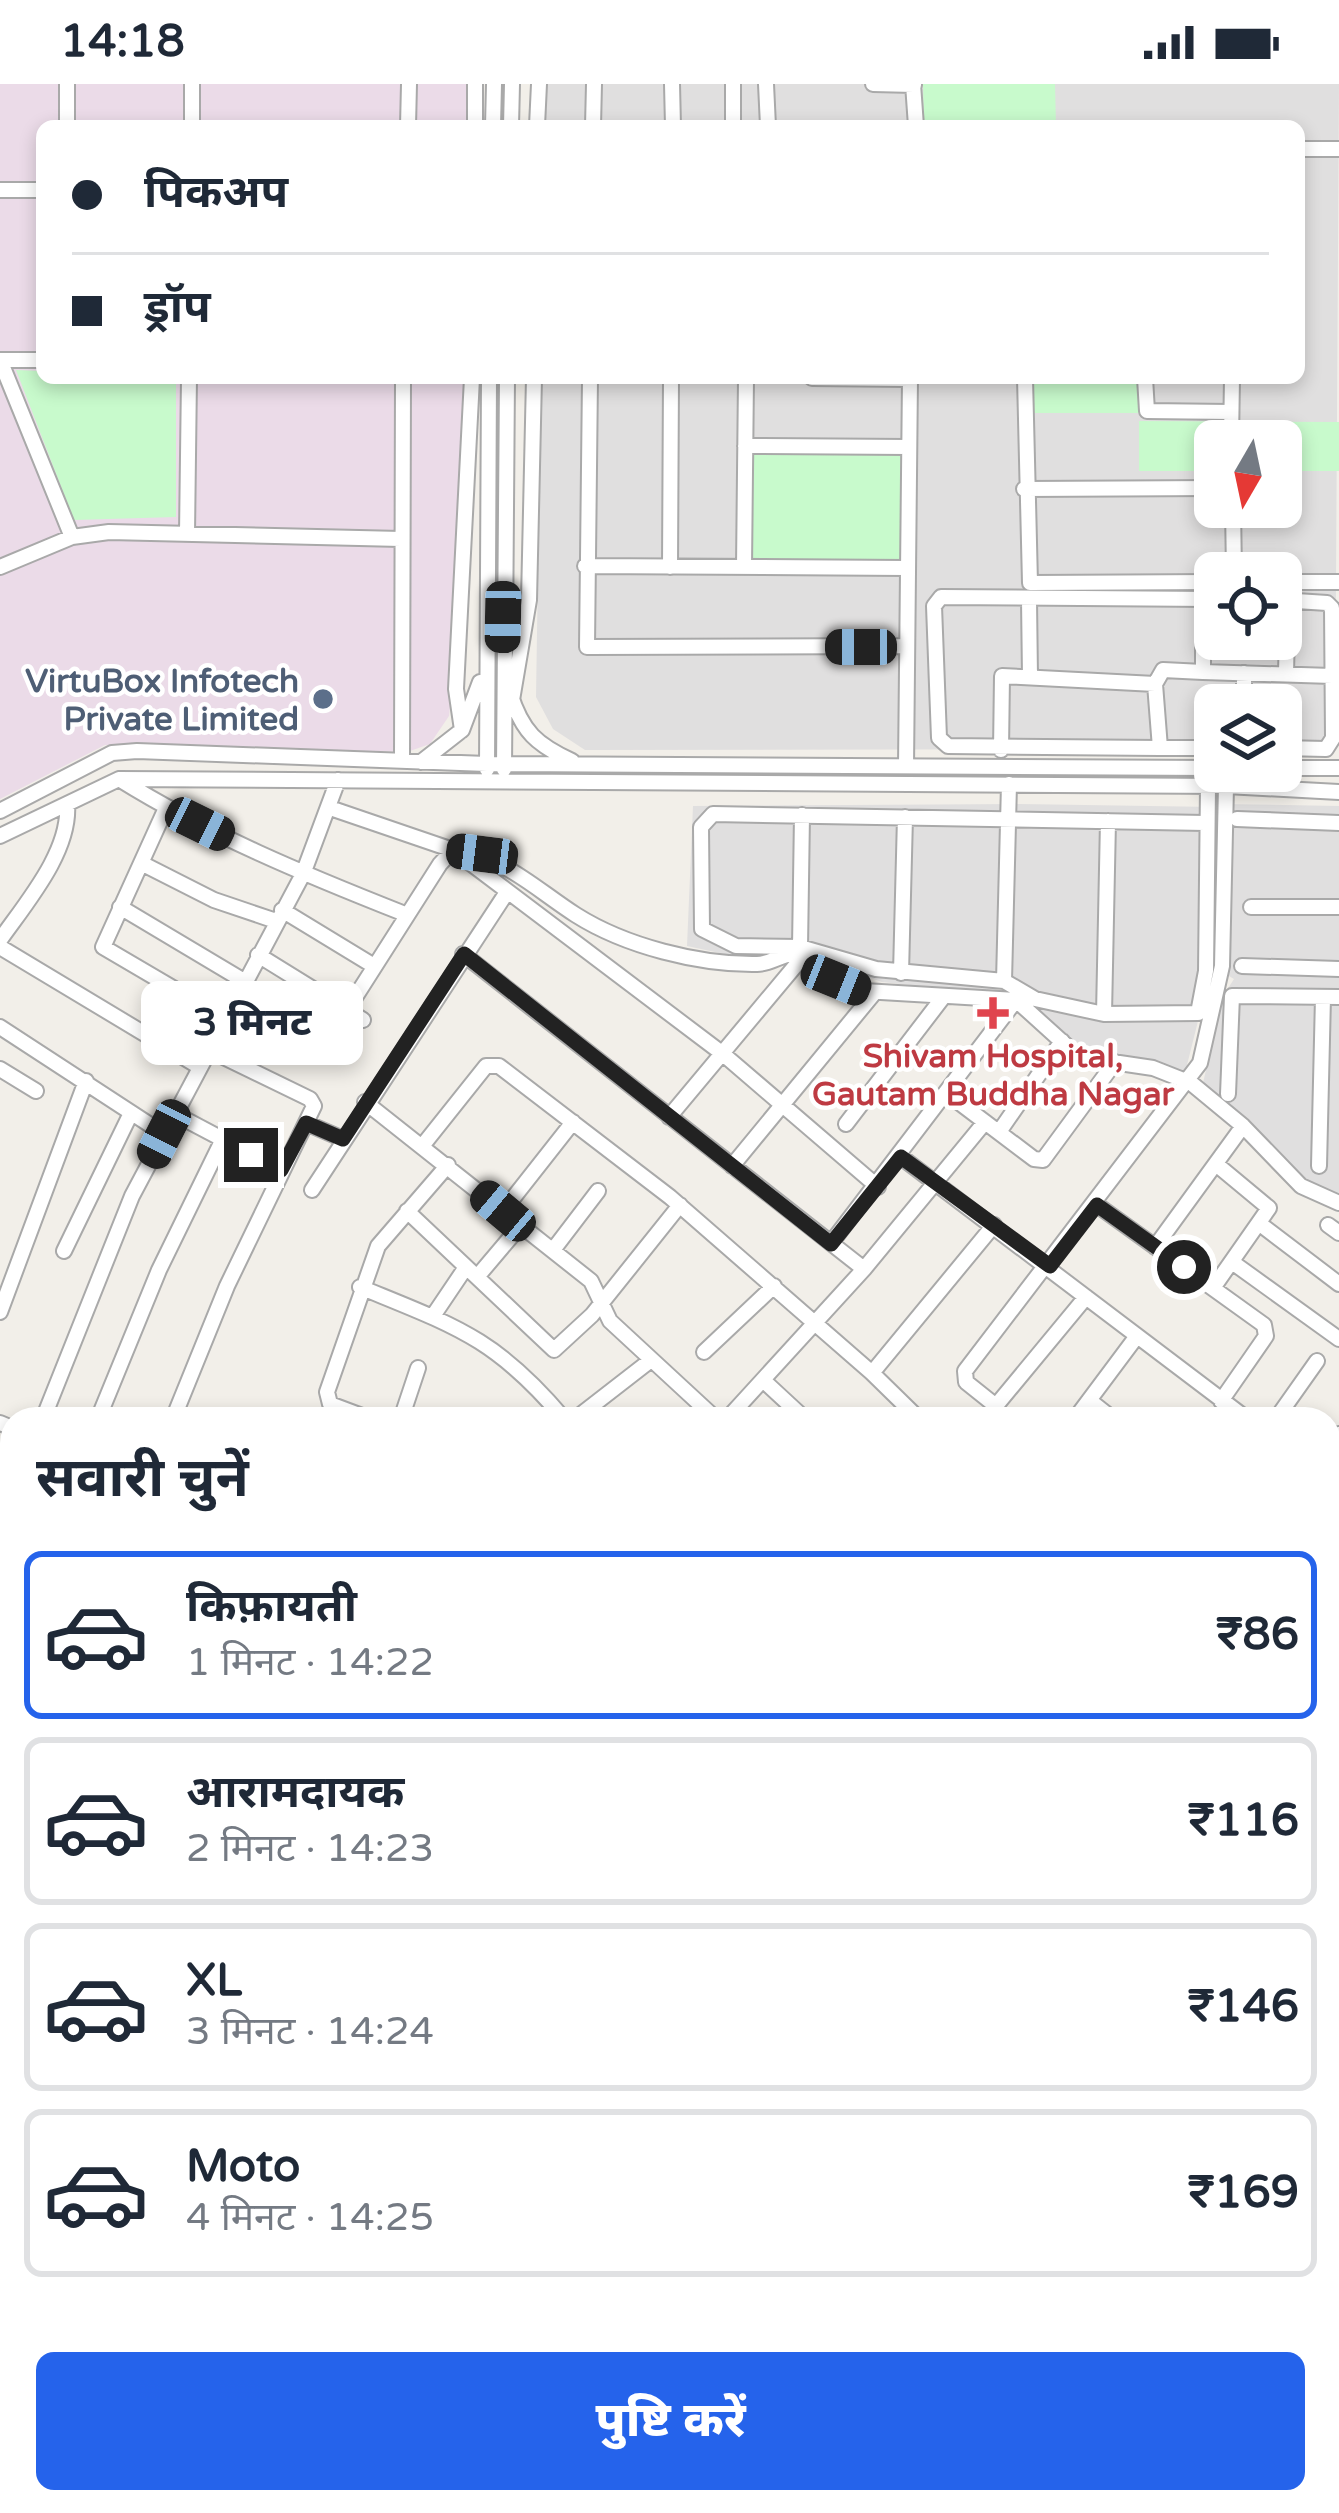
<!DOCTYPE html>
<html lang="hi">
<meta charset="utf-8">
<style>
body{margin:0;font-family:"Varela Round","Noto Sans Devanagari",sans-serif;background:#f6f6f7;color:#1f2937;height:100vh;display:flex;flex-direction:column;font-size:45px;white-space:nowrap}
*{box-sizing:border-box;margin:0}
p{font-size:39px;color:#747a83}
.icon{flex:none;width:66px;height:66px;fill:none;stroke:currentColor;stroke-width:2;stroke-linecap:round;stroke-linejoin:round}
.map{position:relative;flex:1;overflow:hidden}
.sheet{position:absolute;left:0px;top:1323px;width:1341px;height:1107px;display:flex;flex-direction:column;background:#fff;border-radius:36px 36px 0 0;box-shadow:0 6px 18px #0003}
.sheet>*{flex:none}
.banner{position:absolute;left:36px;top:36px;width:1269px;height:264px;border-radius:18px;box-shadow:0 6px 18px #0003;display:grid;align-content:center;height:264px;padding:0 36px;background:#fff}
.needle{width:78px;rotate:189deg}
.controls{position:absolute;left:1194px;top:336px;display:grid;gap:24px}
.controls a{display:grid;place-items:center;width:108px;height:108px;border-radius:18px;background:#fff;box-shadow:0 6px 18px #0003;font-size:60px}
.end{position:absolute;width:54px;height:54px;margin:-27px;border:15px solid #222;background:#fff;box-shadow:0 0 0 6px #fff}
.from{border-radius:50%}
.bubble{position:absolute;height:84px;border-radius:18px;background:#fff;box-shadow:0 6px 18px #0003;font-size:39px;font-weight:800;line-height:84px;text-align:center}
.car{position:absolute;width:36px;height:72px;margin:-36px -18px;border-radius:15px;box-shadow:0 0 9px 3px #0007;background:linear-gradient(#222 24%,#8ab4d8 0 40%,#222 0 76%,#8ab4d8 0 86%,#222 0)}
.banner b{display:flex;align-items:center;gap:42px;height:114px;font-size:45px}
.banner b+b{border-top:3px solid #e0e1e3}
.banner i{width:30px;height:30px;background:#1f2937}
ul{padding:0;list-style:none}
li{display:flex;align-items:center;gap:36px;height:168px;margin:0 24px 18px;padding:0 12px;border:6px solid #e0e1e3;border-radius:18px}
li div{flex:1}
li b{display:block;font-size:45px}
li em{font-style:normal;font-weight:800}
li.active{border-color:#2563eb}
li>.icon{width:108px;height:108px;stroke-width:1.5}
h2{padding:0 36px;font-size:54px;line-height:144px}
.button{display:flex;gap:24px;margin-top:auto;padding:24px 36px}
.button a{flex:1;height:138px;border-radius:18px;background:#2563eb;color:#fff;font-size:48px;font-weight:800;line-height:138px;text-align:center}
.status{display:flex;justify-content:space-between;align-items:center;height:84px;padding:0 60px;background:#fff;direction:ltr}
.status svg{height:33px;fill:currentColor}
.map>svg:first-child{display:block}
.residential{fill:#e0dfdf;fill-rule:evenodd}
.industrial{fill:#ebdbe8}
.park{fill:#c8facc}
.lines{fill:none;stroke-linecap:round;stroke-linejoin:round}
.minor-casing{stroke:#a9a9a9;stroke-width:18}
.minor{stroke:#fff;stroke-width:14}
.route{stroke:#222;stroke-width:15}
.service-dot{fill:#5c6f8a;stroke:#fff;stroke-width:4.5}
.health-dot{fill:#e0444e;stroke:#fff;stroke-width:4.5}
.labels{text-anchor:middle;stroke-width:9;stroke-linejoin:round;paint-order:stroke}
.service-label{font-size:33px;font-weight:bold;fill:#4e5e75;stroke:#fff;text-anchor:end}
.health-label{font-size:33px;font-weight:bold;fill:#be3a42;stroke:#fff}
</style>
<div class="status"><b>14:18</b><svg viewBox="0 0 49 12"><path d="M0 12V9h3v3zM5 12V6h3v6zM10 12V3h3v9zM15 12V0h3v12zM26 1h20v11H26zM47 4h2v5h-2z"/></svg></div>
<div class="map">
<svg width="1339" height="2429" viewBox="0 0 1339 2429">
<rect width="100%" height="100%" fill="#f2efe9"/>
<path class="residential" d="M545 0H1339L1335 664H1281V621H1215V665L585 666 553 645 536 613 541 294H1299V42H544ZM1215 357H1281V423H1215ZM1215 489H1281V555H1215Z
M1020 720 1215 723 1211 885 1184 993 1069 962 1025 910 1005 903 985 909 882 898 786 864 757 877 687 862 693 722Z
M1223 720 1339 722V1114L1313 1104 1203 999 1223 912 1234 895 1217 885Z"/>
<path class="industrial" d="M0 0H471V42H42V294H470V440L449 632 430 660 407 668 105 661 0 715Z"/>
<path class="park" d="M923 0H1055L1056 42H924Z
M16 286 42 287V294H176V433L74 436Z
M1033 294H1140V329H1033Z
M1139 337 1339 338V387H1281V357H1215V387H1139Z
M751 369 901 371 900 478 750 476Z"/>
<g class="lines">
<g class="minor-casing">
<path id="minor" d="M672 0 673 42
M733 0V42
M766 0 768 42
M873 0 914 1
M913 0 916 42
M67 42V0
M192 42V0
M408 42 409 0
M475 42V0
M493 42 494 0
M511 42 512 0
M537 42 539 0
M593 42 594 0
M1299 65H1339
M0 106H42
M0 276 72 453
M0 276H42
M590 294 587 563 905 562
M812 294 910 295
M1025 294 1030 499 1215 498
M1145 294 1147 327 1231 328
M1231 357 1232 294
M745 362 908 363
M1024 405 1215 404
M1233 423 1234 489
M187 450 189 294
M585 482 906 484
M0 483 72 453 109 448 401 455
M670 483 671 294
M744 483 746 294
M1281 498H1339
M1215 514 1203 525V588L1163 586 1155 600 1160 664H1215
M1029 516 1030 593
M1281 516 1327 519 1332 524 1333 654 1326 665 1281 664
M1203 588 1332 592
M1286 590 1288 498
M510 609C522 648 537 661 572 677
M512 616 529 516 534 294
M1244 621V589
M462 646 456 605 472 294
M1160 664 948 662 939 654 934 522 941 513 1211 515
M1001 666 1002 592 1155 600
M402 677 403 294
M421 678 462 646 480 598
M906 682 910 294
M1281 684H1339
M487 685 489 294
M504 685 507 294
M119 695C209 751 306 791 405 830
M166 724 103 863 224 934
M330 724 453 766 723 970 878 1103
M0 727 112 669 137 667 487 680 1215 684
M1237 735 1339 739
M1205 739 713 730 701 743 702 845 736 862 800 863 876 885 1004 897 1035 915 1104 930 1198 929 1206 887 1208 702
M0 752 119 695 1226 702 1339 708
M141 779 214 816 276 837
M120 823 244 897
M1251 823H1339
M282 826 374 882
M0 856C26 819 71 767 67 720
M0 863 198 982
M800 863 802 731
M463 870 864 1185
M258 871 363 936
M1242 882 1339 885
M901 889 905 733
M1004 897 1009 700
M347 926 440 780 453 766C505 773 534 804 576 831 625 862 699 881 757 880 770 880 780 871 793 870L864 907 1016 916 1079 973 1153 984 1191 999 1243 1042 1301 1102 1339 1119
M1104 930 1108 737
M0 943 164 1050
M0 985 36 1007
M948 1010 1034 1075 1043 1076 1115 978
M1228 1010 1232 912 1339 913
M365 1018 591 1197 610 1237 716 1335
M173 1029 281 1086
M669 1033 801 875
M306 1039 343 1055
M846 1040 944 912
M999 1048 1062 957
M423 1061 486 982H499L670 1113 872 1289 994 1141
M901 1073 1247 1335
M732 1082 875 908
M1319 1082 1323 913
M312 1106 507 808
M1097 1121 1264 1241 1266 1252 1221 1317
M407 1127 554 1266 592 1231 680 1121
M503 1127 573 1038
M1260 1140 1339 1200
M1328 1141 1339 1149
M831 1159 1016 916
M1155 1163 1243 1042
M553 1166 598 1107
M64 1167 131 1029
M1232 1178 1339 1255
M477 1193 521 1141
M360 1203C455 1242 496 1254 564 1335
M1213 1204 1269 1124 1216 1080
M0 1228 86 997
M433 1232 466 1183
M704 1268 774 1202
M872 1289 919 1335
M764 1297 805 1335
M1089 1316 1113 1335
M996 1322 966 1298 965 1287 1200 979 1222 882 1226 702
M43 1335 132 1112 303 790 338 696
M98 1335 159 1186 222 1057
M173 1335 227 1202 314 1022 310 1015 207 965
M370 1335 330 1320 327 1308 378 1162 448 1081
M401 1335 418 1284
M575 1335 651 1276
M727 1335 864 1185 985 1038
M985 1335 1086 1213
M1075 1335 1137 1252
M1276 1335 1317 1277
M0 1339 12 1344
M1329 1362 1339 1350
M1329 1404 1339 1392
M0 1426 12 1430
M1329 1459 1339 1447
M1329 1500 1339 1487
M0 1522 12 1487
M1329 1557 1339 1544
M0 1589 12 1594
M1329 1645 1339 1632
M0 1651 12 1656
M1329 1684 1339 1692
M0 1715 12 1719
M1329 1745 1339 1734
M0 1780 12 1785
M1329 1833 1339 1841
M0 1881 12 1886
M0 2004 12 1978
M1329 2006 1339 2012
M0 2104 12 2079
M1329 2134 1339 2110
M0 2152 12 2158
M1329 2175 1339 2179
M0 2222 12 2228
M1329 2229 1339 2232
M1329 2297 1339 2280
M0 2304 12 2309
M247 2418 254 2429
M274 2418 286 2429
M391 2418 406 2423
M444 2418V2429
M503 2418 505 2429
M560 2418 561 2429
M594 2418 595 2429
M661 2418 666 2429
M920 2418 931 2429
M978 2418 991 2429
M1029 2418 1043 2429
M1109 2418 1124 2429
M636 2428V2429
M28 2429 33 2418
M122 2429 128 2418
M188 2429 192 2418
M694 2429 705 2418
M749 2429 761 2418
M803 2429 815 2418
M1172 2429 1178 2418
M1209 2429 1216 2418
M1245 2429 1252 2418
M1326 2429 1339 2413"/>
</g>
<use href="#minor" class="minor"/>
</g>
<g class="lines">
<path class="route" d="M251 1071 281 1086 306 1039 343 1055 464 870 831 1160 901 1073 1050 1182 1097 1121 1184 1183"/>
</g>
<circle class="service-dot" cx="323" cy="615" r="12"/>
<path class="health-dot" d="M987 911h12v12h12v12h-12v12h-12v-12h-12v-12h12z"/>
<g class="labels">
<g class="service-label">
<text x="299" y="608">VirtuBox Infotech<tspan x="299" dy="38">Private Limited</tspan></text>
</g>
<g class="health-label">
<text x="993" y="983">Shivam Hospital,<tspan x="993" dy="38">Gautam Buddha Nagar</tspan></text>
</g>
</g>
</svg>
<div class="controls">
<a><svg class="needle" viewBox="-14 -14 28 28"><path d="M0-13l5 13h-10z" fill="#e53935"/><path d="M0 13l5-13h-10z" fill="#747a83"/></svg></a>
<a><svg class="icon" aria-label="locate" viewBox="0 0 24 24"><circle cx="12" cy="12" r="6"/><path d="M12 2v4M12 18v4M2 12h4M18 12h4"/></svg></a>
<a><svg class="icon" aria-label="layers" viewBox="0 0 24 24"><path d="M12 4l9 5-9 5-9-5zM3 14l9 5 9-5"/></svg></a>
</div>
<i class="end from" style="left:1184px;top:1183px"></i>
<i class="end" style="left:251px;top:1071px"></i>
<div class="bubble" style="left:141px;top:897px;width:222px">3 मिनट</div>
<i class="car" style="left:503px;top:533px;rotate:181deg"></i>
<i class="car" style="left:861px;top:563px;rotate:270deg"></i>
<i class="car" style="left:200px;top:740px;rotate:116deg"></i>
<i class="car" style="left:482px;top:770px;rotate:277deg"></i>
<i class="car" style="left:836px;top:896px;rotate:112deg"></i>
<i class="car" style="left:164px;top:1050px;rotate:207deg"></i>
<i class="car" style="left:503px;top:1127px;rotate:310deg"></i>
<div class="banner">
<b><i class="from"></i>पिकअप</b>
<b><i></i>ड्रॉप</b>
</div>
<section class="sheet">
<h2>सवारी चुनें</h2>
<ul>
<li class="active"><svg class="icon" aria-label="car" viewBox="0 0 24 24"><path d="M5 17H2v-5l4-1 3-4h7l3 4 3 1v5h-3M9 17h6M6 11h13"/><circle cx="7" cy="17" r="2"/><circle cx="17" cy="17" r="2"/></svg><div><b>किफ़ायती</b><p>1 मिनट · 14:22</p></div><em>₹86</em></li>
<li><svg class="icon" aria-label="car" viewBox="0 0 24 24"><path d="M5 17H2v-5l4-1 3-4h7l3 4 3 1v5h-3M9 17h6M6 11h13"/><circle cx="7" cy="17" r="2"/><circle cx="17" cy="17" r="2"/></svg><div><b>आरामदायक</b><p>2 मिनट · 14:23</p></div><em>₹116</em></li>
<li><svg class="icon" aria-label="car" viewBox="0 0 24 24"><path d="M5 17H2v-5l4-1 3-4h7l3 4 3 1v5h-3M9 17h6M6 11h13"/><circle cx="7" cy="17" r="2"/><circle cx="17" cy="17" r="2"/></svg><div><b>XL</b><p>3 मिनट · 14:24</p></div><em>₹146</em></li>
<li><svg class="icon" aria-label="car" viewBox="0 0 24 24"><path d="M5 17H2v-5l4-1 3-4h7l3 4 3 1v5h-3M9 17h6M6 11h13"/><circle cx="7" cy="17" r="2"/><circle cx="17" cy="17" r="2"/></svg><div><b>Moto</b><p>4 मिनट · 14:25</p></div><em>₹169</em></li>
</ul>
<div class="button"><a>पुष्टि करें</a></div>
</section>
</div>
